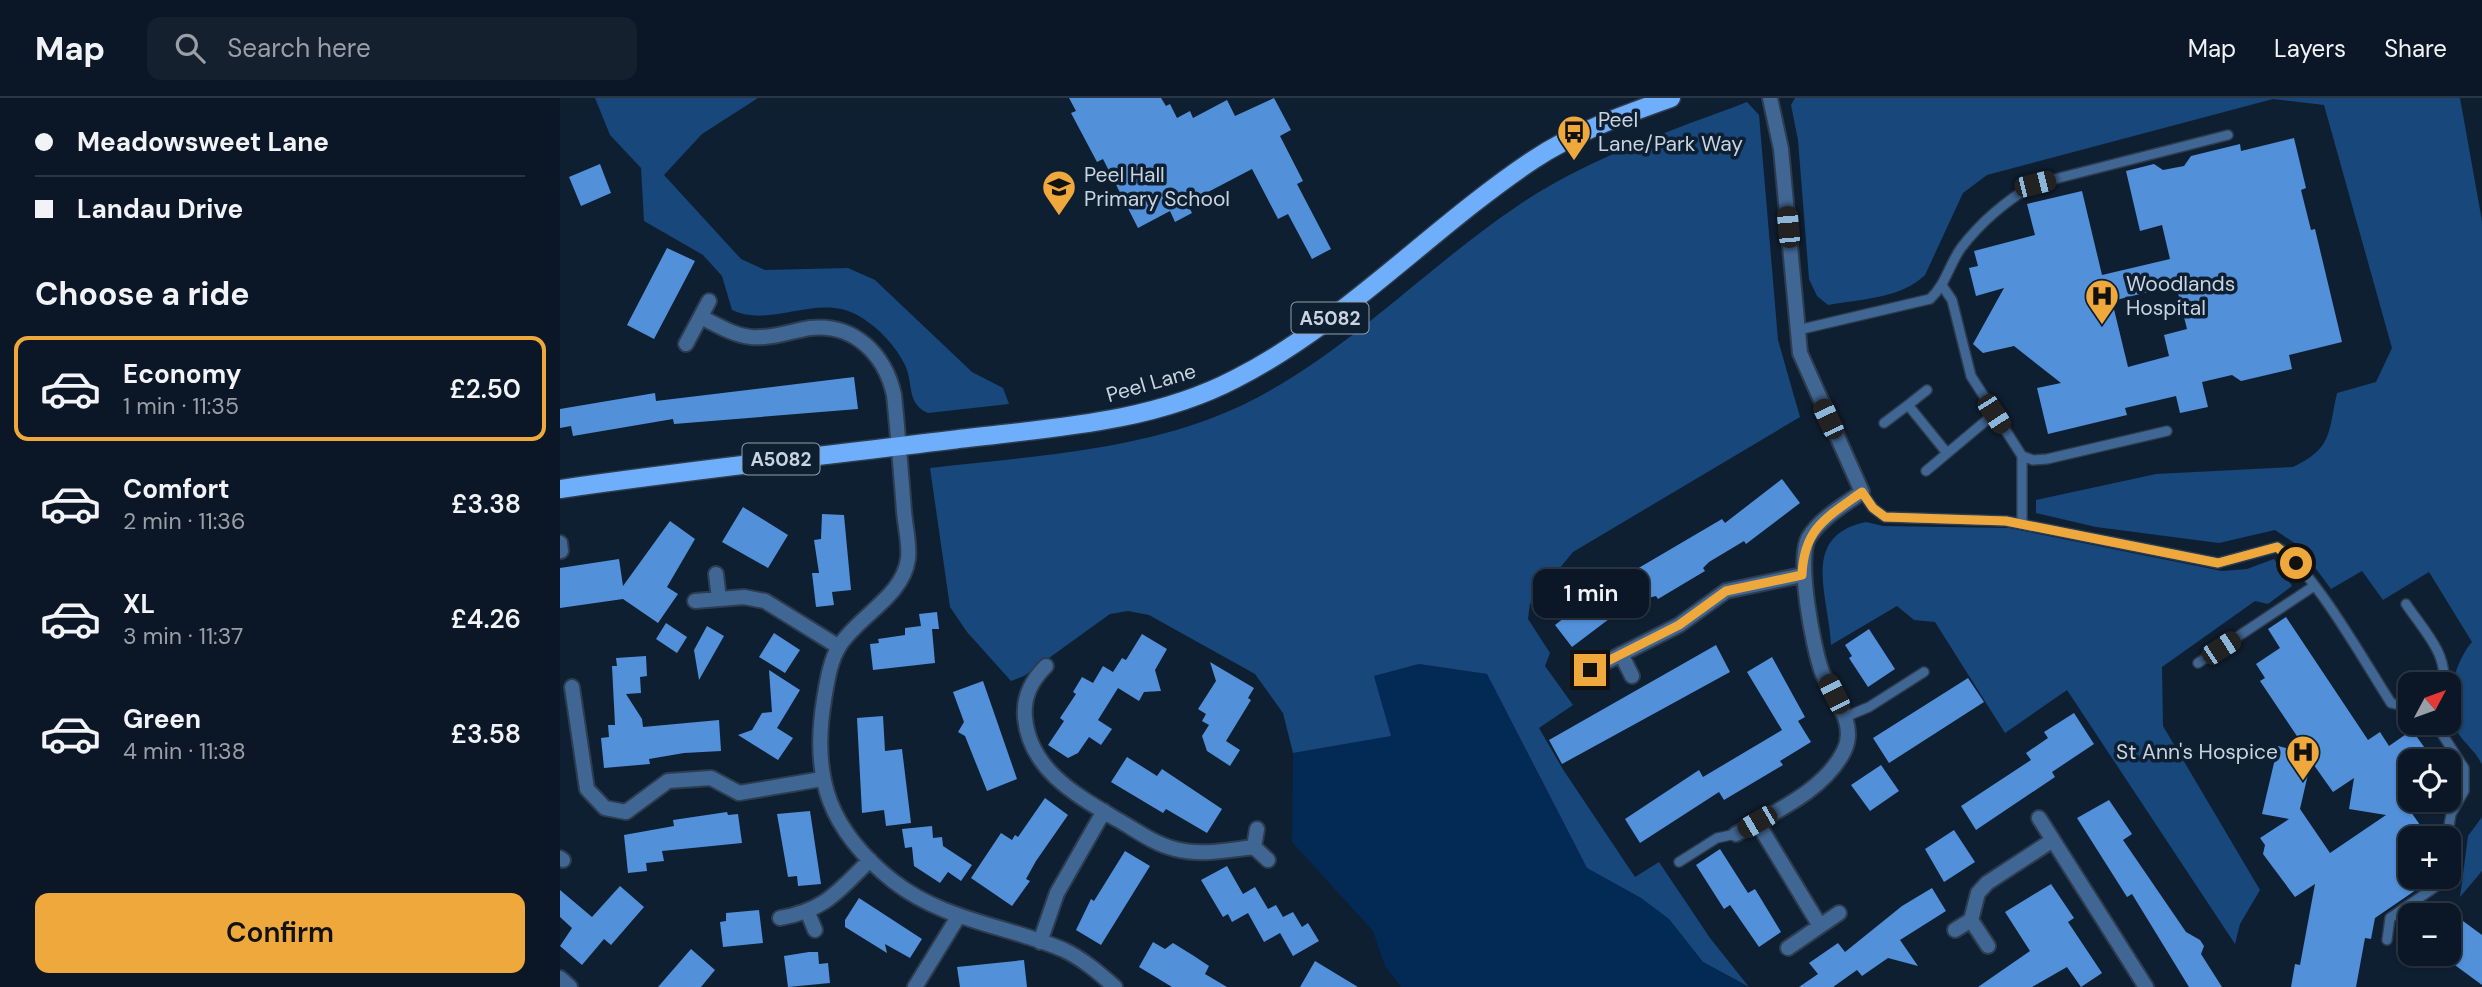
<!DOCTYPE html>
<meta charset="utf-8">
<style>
body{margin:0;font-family:"DM Sans",sans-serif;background:#14202e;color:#f1f3f6;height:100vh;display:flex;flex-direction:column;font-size:26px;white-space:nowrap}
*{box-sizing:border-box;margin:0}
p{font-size:23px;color:#9a9fa7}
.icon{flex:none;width:38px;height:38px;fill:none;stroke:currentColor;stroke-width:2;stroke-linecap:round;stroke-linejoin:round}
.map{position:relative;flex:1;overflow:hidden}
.panel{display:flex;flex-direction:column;background:#0b1726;width:560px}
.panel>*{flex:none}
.banner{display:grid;align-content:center;height:154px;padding:0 35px;background:#0b1726}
.needle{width:46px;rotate:49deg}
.tools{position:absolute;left:1838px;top:574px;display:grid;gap:14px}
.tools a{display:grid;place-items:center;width:63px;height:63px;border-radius:14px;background:#0b1726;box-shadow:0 2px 5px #0004,0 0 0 2px #2b3643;font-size:35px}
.end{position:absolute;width:32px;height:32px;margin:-16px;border:9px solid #eea83c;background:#111;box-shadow:0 0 0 4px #111}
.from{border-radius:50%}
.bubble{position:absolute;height:49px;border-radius:14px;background:#0b1726;box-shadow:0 2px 5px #0004,0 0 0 2px #2b3643;font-size:23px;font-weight:600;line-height:49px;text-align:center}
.car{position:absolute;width:21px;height:42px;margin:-21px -10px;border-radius:9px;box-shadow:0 0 5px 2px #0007;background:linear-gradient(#222 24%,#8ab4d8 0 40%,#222 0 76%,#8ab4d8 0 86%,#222 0)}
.banner b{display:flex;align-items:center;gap:24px;height:66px;font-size:26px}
.banner b+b{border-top:2px solid #2b3643}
.banner i{width:18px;height:18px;background:#f1f3f6}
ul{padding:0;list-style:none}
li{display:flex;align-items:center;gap:21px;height:105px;margin:0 14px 10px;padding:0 21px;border:4px solid transparent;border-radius:14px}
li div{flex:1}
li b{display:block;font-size:26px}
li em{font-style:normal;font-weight:600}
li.current{border-color:#eea83c}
li>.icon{width:63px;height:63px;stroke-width:1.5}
h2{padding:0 35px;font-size:32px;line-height:84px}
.primary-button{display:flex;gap:14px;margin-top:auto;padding:14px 35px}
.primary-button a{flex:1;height:80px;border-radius:14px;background:#eea83c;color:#111;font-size:28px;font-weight:600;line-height:80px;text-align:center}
header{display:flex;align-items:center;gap:42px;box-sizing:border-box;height:98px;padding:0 35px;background:#0b1726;border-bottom:2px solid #2b3643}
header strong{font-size:33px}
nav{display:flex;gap:38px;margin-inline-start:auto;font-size:24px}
.search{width:490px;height:63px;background:#14202e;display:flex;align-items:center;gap:18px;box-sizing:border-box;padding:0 24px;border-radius:14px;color:#9a9fa7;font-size:26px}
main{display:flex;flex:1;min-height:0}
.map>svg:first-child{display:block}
.green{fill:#022a54}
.forest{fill:#17477b}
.building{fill:#5290da;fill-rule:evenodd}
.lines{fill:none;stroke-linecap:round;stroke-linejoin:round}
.service-casing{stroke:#2d3c4e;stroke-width:12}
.minor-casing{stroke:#2d3c4e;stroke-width:18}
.tertiary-casing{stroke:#2d3c4e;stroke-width:18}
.primary-casing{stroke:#2d3c4e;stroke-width:21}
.service{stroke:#406693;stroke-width:9}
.minor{stroke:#406693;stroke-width:14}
.tertiary{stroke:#406693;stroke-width:14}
.primary{stroke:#6faefa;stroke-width:18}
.route{stroke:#eea83c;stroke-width:9}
.labels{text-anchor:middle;stroke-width:7;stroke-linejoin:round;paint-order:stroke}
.shield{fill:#0f1f32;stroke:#919eac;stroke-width:2}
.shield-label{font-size:19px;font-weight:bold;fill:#c9d4e0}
.poi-label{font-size:21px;fill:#c9d4e0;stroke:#0f1f32;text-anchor:start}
.street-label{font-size:21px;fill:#c9d4e0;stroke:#0f1f32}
</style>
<header>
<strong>Map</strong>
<div class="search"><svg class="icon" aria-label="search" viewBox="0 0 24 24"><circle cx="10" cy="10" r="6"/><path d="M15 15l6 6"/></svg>Search here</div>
<nav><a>Map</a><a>Layers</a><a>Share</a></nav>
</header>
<main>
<section class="panel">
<div class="banner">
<b><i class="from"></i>Meadowsweet Lane</b>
<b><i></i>Landau Drive</b>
</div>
<h2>Choose a ride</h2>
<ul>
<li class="current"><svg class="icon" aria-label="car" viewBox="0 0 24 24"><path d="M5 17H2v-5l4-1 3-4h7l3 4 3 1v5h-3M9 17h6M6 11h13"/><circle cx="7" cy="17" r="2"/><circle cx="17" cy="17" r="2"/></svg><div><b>Economy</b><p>1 min · 11:35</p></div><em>£2.50</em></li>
<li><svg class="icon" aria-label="car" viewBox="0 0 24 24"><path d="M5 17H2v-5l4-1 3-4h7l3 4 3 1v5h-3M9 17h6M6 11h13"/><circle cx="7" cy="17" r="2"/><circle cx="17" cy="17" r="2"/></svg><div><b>Comfort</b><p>2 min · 11:36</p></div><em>£3.38</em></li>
<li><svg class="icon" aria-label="car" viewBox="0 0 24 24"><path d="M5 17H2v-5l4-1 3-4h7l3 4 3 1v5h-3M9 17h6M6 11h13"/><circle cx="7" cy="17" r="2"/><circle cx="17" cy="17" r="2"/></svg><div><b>XL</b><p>3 min · 11:37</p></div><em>£4.26</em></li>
<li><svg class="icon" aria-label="car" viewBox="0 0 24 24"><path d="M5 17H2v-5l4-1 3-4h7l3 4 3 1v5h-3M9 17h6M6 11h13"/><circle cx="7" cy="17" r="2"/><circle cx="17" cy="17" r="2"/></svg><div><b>Green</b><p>4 min · 11:38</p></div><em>£3.58</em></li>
</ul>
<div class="primary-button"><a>Confirm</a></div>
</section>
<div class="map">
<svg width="1922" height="889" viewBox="0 0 1922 889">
<rect width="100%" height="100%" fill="#0f1f32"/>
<path class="green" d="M859 566 927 576 1027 770 1081 800 1109 821 1143 864 1187 889H841L825 868 813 833 732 744 733 655 830 638 814 578Z"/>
<path class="forest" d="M35 0H198L142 36 104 77 181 161 205 172 288 170 315 182 412 274 443 290 449 306 368 315C347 306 353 287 346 269 336 248 319 230 299 218 257 194 213 231 172 212L162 178 143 157 84 123 81 70 50 37Z
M1235 0H1900L1922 123V667C1916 652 1899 642 1894 627 1884 602 1896 562 1912 544L1869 474 1823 502 1802 473 1771 491 1739 448 1715 432 1659 445 1536 429 1476 415V402L1596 376 1733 369C1773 350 1768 335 1777 295L1816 284 1832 250 1764 7 1713 1 1427 77 1403 95 1365 177C1340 201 1300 201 1268 207L1257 198 1249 181 1238 42 1231 7Z
M1187 4 1199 17 1218 242 1240 319 1013 454 970 506 968 521 990 555 985 568 1013 607 979 630 1004 673 1075 779 1099 764 1150 840 1189 889 1143 864 1109 821 1081 800 1027 770 927 576 859 566 814 578 831 638 733 655 723 615 695 576 589 517 568 513 550 516 464 578 451 583 407 534 390 509 370 370C464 359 563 354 652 320 768 276 855 177 956 109 1027 60 1108 34 1187 4Z
M1306 424 1323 428 1449 430 1662 473 1687 471 1714 461 1732 488 1708 506 1695 503 1602 569 1603 628 1700 792 1680 826 1675 846 1507 592 1445 635 1375 524 1354 522 1337 508 1271 547C1269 498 1239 438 1306 424Z
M1922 719V773L1900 799 1908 738Z"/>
<path class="building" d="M509 0H601L606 8 610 6 617 20 630 13 633 20 667 2 675 18 714 0 731 32 720 38 743 83 737 86 771 151 752 161 728 116 718 121 692 71 627 105 632 115 615 124 610 113 578 130 543 61 537 64 511 15 516 13Z
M1734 40 1746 90 1741 92 1751 132 1755 131 1782 244 1729 257 1732 271 1681 283 1672 277 1642 284 1648 309 1620 315 1616 298 1565 310 1567 317 1488 336 1477 290 1501 285 1454 248 1423 255 1413 246 1444 190 1416 198 1409 170 1418 168 1414 153 1475 137 1467 106 1522 93 1542 177 1610 161 1602 127 1580 133 1566 73 1594 66 1603 72 1624 68 1631 58 1680 46 1681 53ZM1616 187 1627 231 1604 237 1609 258 1568 269 1552 203Z
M40 66 51 95 21 108 9 79Z
M107 150 135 163 94 241 67 227Z
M294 279 298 311 114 326 113 321 13 338 11 328 0 330V311L95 295 96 303Z
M1222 381 1240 405 1186 446 1184 443 1149 464 1143 470 1145 473 1098 501 1096 498 1088 500 1059 518 1057 515 1012 549 995 527 1036 495 1162 421 1165 425Z
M183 409 228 437 208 470 162 444Z
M262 416 284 417 291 492 272 494 274 507 256 509 252 475H259L254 442 261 441Z
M110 423 135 441 107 489 118 496 98 525 63 501 0 510V470L59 461 63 488Z
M377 514 379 531H372L375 565 313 572 310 546 319 545 318 541 345 537V530L361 528 359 516Z
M1726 519 1808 642 1820 634 1829 648 1852 632 1874 663H1850V696L1842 701 1869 740H1850V779L1872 781 1815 820 1811 841 1805 840 1796 889H1731L1735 866 1740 867 1755 786 1735 799 1703 756 1705 747 1700 740 1729 721 1702 716 1718 648 1749 656 1700 583 1705 580 1696 566 1720 550 1708 531ZM1751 663 1773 694 1794 680 1789 711 1826 717 1770 755 1740 711Z
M106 525 127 539 117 555 96 541Z
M147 528 164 538 139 582 134 552Z
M1309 531 1335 571 1308 589 1289 560 1292 558 1285 547Z
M214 535 240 552 225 575 199 559Z
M582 536 607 551 595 572 601 593 584 594 579 603 558 590 538 622 552 631 541 647 529 639 518 655 508 660 488 647 504 623 500 620 516 596 513 594 522 579 533 585 543 568 553 574 562 560 566 562Z
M1156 547 1170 574 1002 666 989 642Z
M86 558 87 578 80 579 81 595 66 596 82 621 83 629 159 622 161 653 124 655 89 661 90 666 44 670 41 640 49 639 48 627H55L52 568H57L56 560Z
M1212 559 1245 619 1238 623 1251 644 1220 663 1223 667 1164 702 1159 694 1080 745 1065 721 1139 672 1143 679 1222 632 1187 574Z
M650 564 694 590 688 600 691 602 666 643 680 652 670 668 647 653 642 638 649 627 642 623 646 616 638 611 656 583Z
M209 572 240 592 217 630 233 640 218 662 178 637 192 632 202 615 212 614Z
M1408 580 1424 604 1329 665 1313 640Z
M423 583 457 681 427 693 405 638 398 634 404 624 393 594Z
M1514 615 1534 646 1492 674 1495 679 1416 732 1401 708 1471 662 1466 655 1488 640 1484 634Z
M323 618 325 653 342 651 351 725 326 728 324 712 302 715 297 620Z
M567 659 597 678 602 671 662 711 647 735 606 711 603 715 551 684Z
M1321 667 1339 693 1310 713 1291 687Z
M485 700 508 717 476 763 466 781 470 783 452 808 411 780 441 735 452 742 455 737 458 739Z
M1549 702 1572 736 1563 742 1626 834 1640 842 1644 848 1641 856 1662 889H1629L1572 796 1567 799 1517 720Z
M250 713 261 786 238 788 237 778 228 779 217 716Z
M167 714 168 717 178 716 182 745 102 753 104 763 86 765 87 773 68 775 64 737 114 728 113 722Z
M372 728 373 740 382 739 383 748 412 767 401 783 388 774 380 785 354 768 352 749 345 750 342 731Z
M1394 732 1415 764 1384 784 1365 751Z
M1160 751 1188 795 1195 791 1221 834 1199 849 1170 807 1164 811 1136 767Z
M565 753 590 768 541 847 516 832 531 801 534 803Z
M667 768 683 796 695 789 708 811 716 807 723 819 733 814 742 829 748 825 759 843 733 858 720 835 704 844 688 815 672 824 668 816 663 819 641 782Z
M1491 786 1514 820 1508 824 1542 875 1521 889 1507 869 1472 889H1418L1470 853 1445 814Z
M60 788 84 809 51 847 44 841 22 867 0 848 12 830 0 819V792L32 819Z
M1372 790 1386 813 1340 842 1358 868 1328 860 1302 878 1297 872 1273 889H1239L1258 876 1249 865 1278 845 1285 854 1342 808Z
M299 800 362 841 350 860 325 846 327 855 285 829V822Z
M199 812 203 845 163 849 160 824 166 823V815Z
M1888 812 1922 837V887L1888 862Z
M593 844 605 851 613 845 634 858 649 868 645 876 667 889H612L579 869Z
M131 851 155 872 141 889H98Z
M249 854H258L259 866 268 865 270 885 228 889 224 858Z
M464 862 467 889H400L397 869Z
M755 863 798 889H740Z"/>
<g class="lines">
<g class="service-casing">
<path id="service" d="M1383 189 1392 202 1411 278 1462 358
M1238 232 1370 201C1386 186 1389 167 1401 150 1421 124 1447 102 1475 86L1668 37
M1348 307 1367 292
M1324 325 1348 307 1387 355
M1366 373 1434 316
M1302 394 1313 410 1325 419 1446 423 1658 465 1717 449C1751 468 1807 568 1831 605L1850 610
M1462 426V358L1473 362 1487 361 1607 333
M1846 506C1862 530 1889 557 1883 586
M1638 565 1754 488
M1285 619 1309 609 1364 574
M1875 625 1904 670V693L1891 716 1887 740
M1119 764 1157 740 1176 736
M1827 842 1830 820 1878 787 1880 779"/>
</g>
<g class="minor-casing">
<path id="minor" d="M141 219C157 227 173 237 191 239 211 241 231 233 250 230 295 225 325 257 334 297 338 336 341 375 344 413 345 428 350 446 348 461 343 498 300 517 280 547 270 562 267 584 264 602 251 681 270 733 333 783 384 823 446 827 504 852 523 861 539 875 555 889
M126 246 149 203
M0 445 1 453
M156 476 159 501
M135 503 184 499 205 503 279 549
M1061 556 1072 578
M486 568C471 583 463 599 465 620 470 672 516 697 558 722 576 732 594 746 615 751 641 758 668 752 694 749
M1030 572 1119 527 1166 493 1242 477
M12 589 27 691 45 710 66 714 108 683 151 680 179 695 262 681
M1479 720 1586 889
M1197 724 1260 828
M697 731 694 749 708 762
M1176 736C1214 714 1264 693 1284 653 1298 625 1272 598 1262 574 1253 550 1236 460 1249 439 1261 420 1284 407 1302 394L1240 255 1221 51 1210 0
M0 760 3 762
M248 815 255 832
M220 820C266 812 278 793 310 762
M1411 822 1418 795 1427 785 1493 742
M1395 832 1411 822 1428 848
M480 844 497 795 544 713
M1228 850 1279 815
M355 889 398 819"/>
</g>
<g class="tertiary-casing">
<path id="tertiary" d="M0 880 10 889"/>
</g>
<g class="primary-casing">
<path id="primary" d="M0 391C130 372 261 358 391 342 486 330 589 326 675 281 785 225 871 130 973 62 1015 34 1063 17 1111 0"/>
</g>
<use href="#service" class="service"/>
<use href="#minor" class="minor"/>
<use href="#tertiary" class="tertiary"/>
<use href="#primary" class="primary"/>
</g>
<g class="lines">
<path class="route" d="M1030 572 1119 527 1166 493 1242 477C1244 430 1266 420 1302 394L1313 410 1325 419 1446 423 1658 465 1717 449 1736 465"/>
</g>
<defs>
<g id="bus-pin" transform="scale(1.75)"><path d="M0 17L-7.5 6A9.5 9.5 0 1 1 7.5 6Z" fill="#eea83c" stroke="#0f1f32"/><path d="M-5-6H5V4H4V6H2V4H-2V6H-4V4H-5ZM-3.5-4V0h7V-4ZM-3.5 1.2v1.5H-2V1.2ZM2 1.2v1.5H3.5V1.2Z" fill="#111"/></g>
<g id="school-pin" transform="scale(1.75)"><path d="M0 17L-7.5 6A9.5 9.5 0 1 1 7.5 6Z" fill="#eea83c" stroke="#0f1f32"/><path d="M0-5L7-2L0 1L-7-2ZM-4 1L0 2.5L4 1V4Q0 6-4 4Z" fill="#111"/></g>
<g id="hospital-pin" transform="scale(1.75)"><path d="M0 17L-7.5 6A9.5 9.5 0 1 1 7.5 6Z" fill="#eea83c" stroke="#0f1f32"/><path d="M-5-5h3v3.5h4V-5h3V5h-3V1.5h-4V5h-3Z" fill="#111"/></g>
</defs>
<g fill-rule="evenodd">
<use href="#bus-pin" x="1014" y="34"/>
<use href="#school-pin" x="499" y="89"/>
<use href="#hospital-pin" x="1542" y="198"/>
<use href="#hospital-pin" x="1743" y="654"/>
</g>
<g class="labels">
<g class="shield">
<rect x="731.5" y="204.5" width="77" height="31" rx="5"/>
<rect x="182.5" y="345.5" width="77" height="31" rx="5"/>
</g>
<g class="shield-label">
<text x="770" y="227">A5082</text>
<text x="221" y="368">A5082</text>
</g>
<g class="poi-label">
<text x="1038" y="29">Peel<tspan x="1038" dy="24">Lane/Park Way</tspan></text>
<text x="524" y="84">Peel Hall<tspan x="524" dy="24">Primary School</tspan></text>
<text x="1566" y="193">Woodlands<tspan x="1566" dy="24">Hospital</tspan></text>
<text x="1718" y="661" text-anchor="end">St Ann's Hospice</text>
</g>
<g class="street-label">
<text transform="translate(591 285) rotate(-16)" y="7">Peel Lane</text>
</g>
</g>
</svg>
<div class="tools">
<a><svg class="needle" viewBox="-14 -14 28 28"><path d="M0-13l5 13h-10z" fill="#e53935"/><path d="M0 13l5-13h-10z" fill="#9a9fa7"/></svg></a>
<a><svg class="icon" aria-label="locate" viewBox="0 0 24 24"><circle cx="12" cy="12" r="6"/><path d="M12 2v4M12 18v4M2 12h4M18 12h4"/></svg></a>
<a>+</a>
<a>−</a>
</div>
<i class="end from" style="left:1736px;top:465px"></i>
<i class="end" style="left:1030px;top:572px"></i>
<div class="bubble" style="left:973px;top:471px;width:116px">1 min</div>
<i class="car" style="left:1475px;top:86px;rotate:76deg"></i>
<i class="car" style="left:1228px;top:129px;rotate:355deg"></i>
<i class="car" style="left:1434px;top:316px;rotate:147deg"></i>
<i class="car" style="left:1268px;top:321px;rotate:335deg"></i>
<i class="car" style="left:1661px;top:550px;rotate:57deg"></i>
<i class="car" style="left:1274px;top:596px;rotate:333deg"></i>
<i class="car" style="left:1197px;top:724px;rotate:240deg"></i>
</div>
</main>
